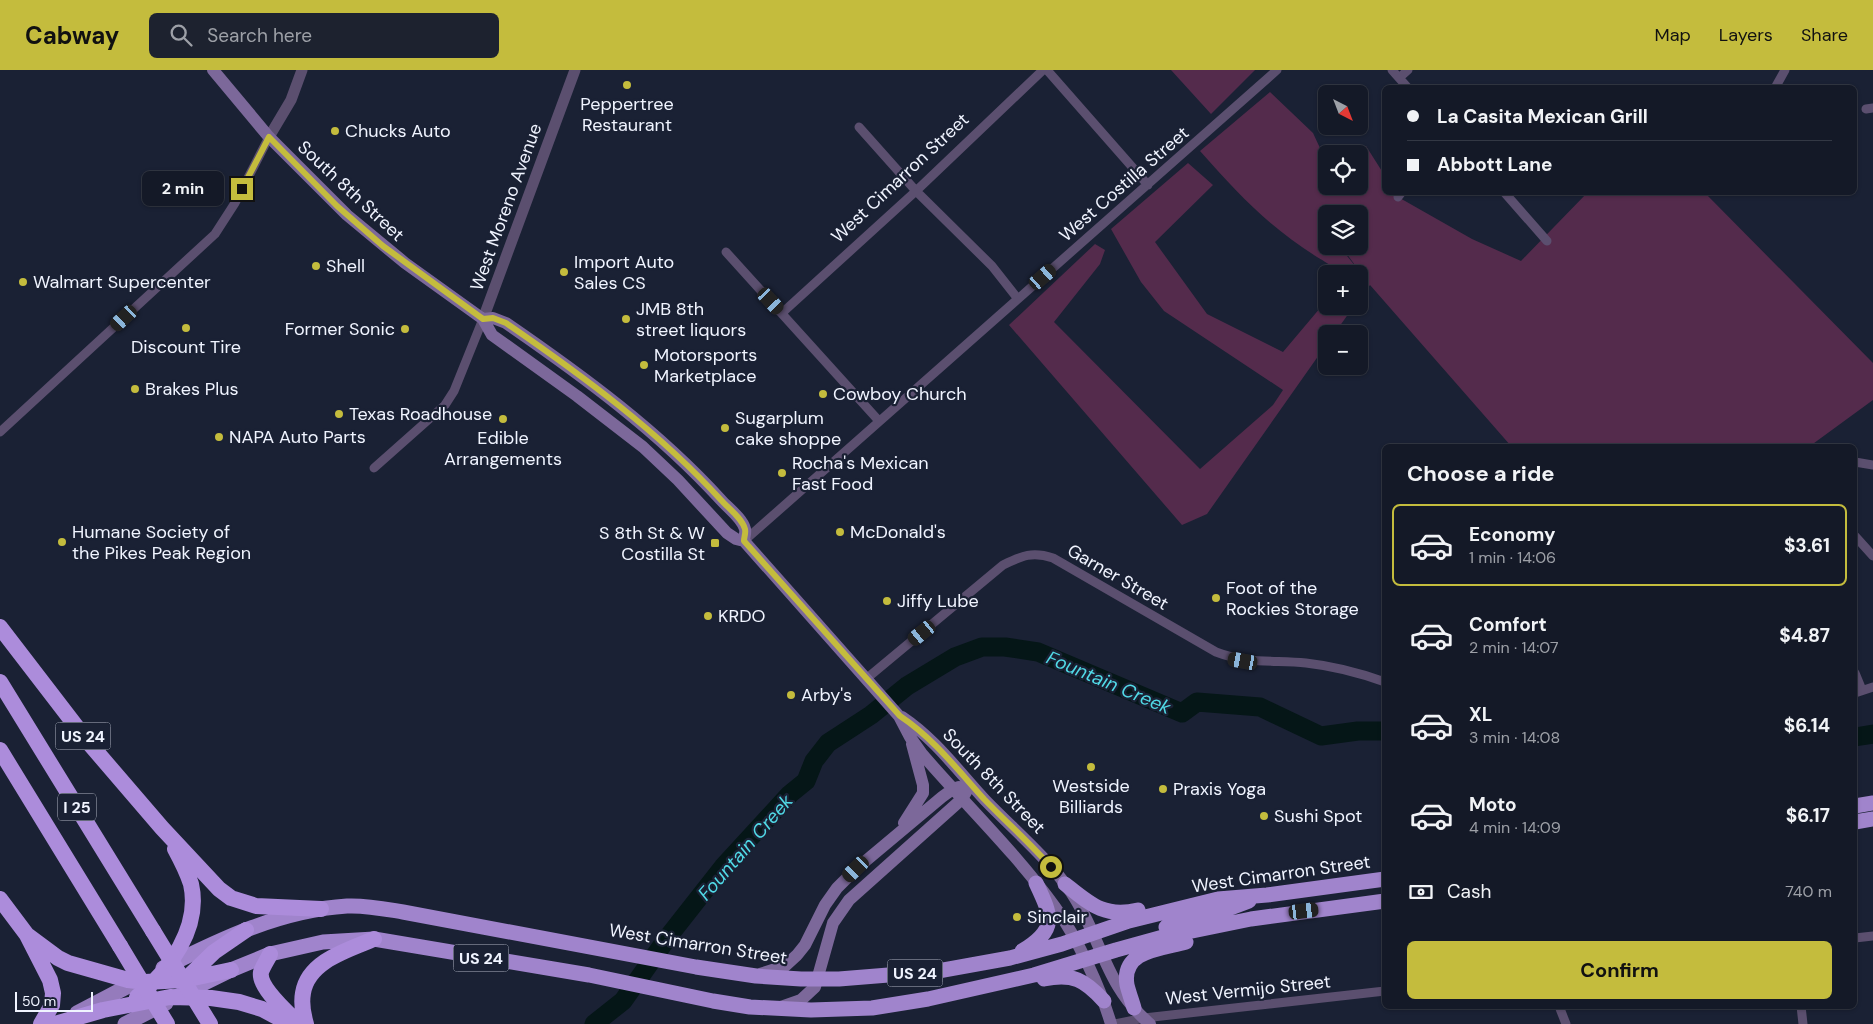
<!DOCTYPE html>
<meta charset="utf-8">
<style>
body{margin:0;font-family:"DM Sans",sans-serif;background:#1d222f;color:#f1f3f6;height:100vh;display:flex;flex-direction:column;font-size:19px;white-space:nowrap}
*{box-sizing:border-box;margin:0}
p{font-size:16px;color:#9da0a7}
.icon{flex:none;width:28px;height:28px;fill:none;stroke:currentColor;stroke-width:2;stroke-linecap:round;stroke-linejoin:round}
.map{position:relative;flex:1;overflow:hidden}
.panel{position:absolute;left:1382px;top:374px;width:475px;height:565px;display:flex;flex-direction:column;background:#141927;border-radius:8px;box-shadow:0 1px 4px #0004,0 0 0 1px #333844}
.panel>*{flex:none}
.banner{position:absolute;left:1382px;top:15px;width:475px;height:110px;border-radius:8px;box-shadow:0 1px 4px #0004,0 0 0 1px #333844;display:grid;align-content:center;height:110px;padding:0 25px;background:#141927}
.needle{width:32px;rotate:138deg}
.controls{position:absolute;left:1318px;top:15px;display:grid;gap:10px}
.controls a{display:grid;place-items:center;width:50px;height:50px;border-radius:8px;background:#141927;box-shadow:0 1px 4px #0004,0 0 0 1px #333844;font-size:25px}
.scale{position:absolute;left:15px;bottom:12px;width:78px;box-sizing:border-box;padding-left:5px;border:2px solid #f0f4ff;border-top:0;font-size:14px;line-height:18px;white-space:nowrap;color:#f0f4ff;-webkit-text-stroke:4px #1a2134;paint-order:stroke}
.end{position:absolute;width:22px;height:22px;margin:-11px;border:6px solid #c4bc3d;background:#111;box-shadow:0 0 0 2px #111}
.from{border-radius:50%}
.bubble{position:absolute;height:35px;border-radius:8px;background:#141927;box-shadow:0 1px 4px #0004,0 0 0 1px #333844;font-size:16px;font-weight:700;line-height:35px;text-align:center}
.car{position:absolute;width:15px;height:30px;margin:-15px -8px;border-radius:6px;box-shadow:0 0 4px 1px #0007;background:linear-gradient(#222 24%,#8ab4d8 0 40%,#222 0 76%,#8ab4d8 0 86%,#222 0)}
.banner b{display:flex;align-items:center;gap:18px;height:48px;font-size:19px}
.banner b+b{border-top:1px solid #333844}
.banner i{width:12px;height:12px;background:#f1f3f6}
ul{padding:0;list-style:none}
li{display:flex;align-items:center;gap:15px;height:82px;margin:0 10px 8px;padding:0 15px;border:2px solid transparent;border-radius:8px}
li div{flex:1}
li b{display:block;font-size:19px}
li em{font-style:normal;font-weight:700}
li.active{border-color:#c4bc3d}
li>.icon{width:45px;height:45px;stroke-width:1.5}
h2{padding:0 25px;font-size:22px;line-height:60px}
.pay{display:flex;align-items:center;gap:12px;height:55px;padding:0 25px;font-size:19px}
.pay p{margin-inline-start:auto}
.button{display:flex;gap:10px;margin-top:auto;padding:10px 25px}
.button a{flex:1;height:58px;border-radius:8px;background:#c4bc3d;color:#111;font-size:20px;font-weight:700;line-height:58px;text-align:center}
header{display:flex;align-items:center;gap:30px;box-sizing:border-box;height:70px;padding:0 25px;background:#c4bc3d;color:#111}
header strong{font-size:24px}
nav{display:flex;gap:28px;margin-inline-start:auto;font-size:18px}
.search{width:350px;height:45px;background:#1d222f;display:flex;align-items:center;gap:12px;box-sizing:border-box;padding:0 18px;border-radius:8px;color:#9da0a7;font-size:19px}
.map>svg:first-child{display:block}
.green{fill:#542b4c;fill-rule:evenodd}
.lines{fill:none;stroke-linecap:round;stroke-linejoin:round}
.river{stroke:#051617;stroke-width:19}
.minor{stroke:#5b4f6f;stroke-width:9}
.tertiary{stroke:#5b4f6f;stroke-width:11}
.secondary{stroke:#7c689a;stroke-width:12}
.primary{stroke:#957bbc;stroke-width:15}
.trunk{stroke:#a084cc;stroke-width:15}
.motorway{stroke:#ac8cdb;stroke-width:16}
.motorway-bridge{stroke:#ac8cdb;stroke-width:16}
.route{stroke:#c4bc3d;stroke-width:6}
.poi-dot{fill:#c4bc3d;stroke:#1a2134;stroke-width:2}
.labels{text-anchor:middle;stroke-width:4.5;stroke-linejoin:round;paint-order:stroke}
.shield{fill:#1a2134;stroke:#b0b5c2;stroke-width:1}
.shield-label{font-size:16px;font-weight:bold;fill:#f0f4ff}
.poi-label{font-size:18px;fill:#f0f4ff;stroke:#1a2134;text-anchor:start}
.street-label{font-size:18px;fill:#f0f4ff;stroke:#1a2134}
.water-label{font-size:19px;font-style:italic;fill:#51dae7;stroke:#1a2134}
</style>
<header>
<strong>Cabway</strong>
<div class="search"><svg class="icon" aria-label="search" viewBox="0 0 24 24"><circle cx="10" cy="10" r="6"/><path d="M15 15l6 6"/></svg>Search here</div>
<nav><a>Map</a><a>Layers</a><a>Share</a></nav>
</header>
<div class="map">
<svg width="1873" height="954" viewBox="0 0 1873 954">
<rect width="100%" height="100%" fill="#1a2134"/>
<path class="green" d="M1171 0H1255L1211 44Z
M1270 22 1313 63 1326 91V116H1359L1358 84 1366 76 1385 106V122L1396 123 1398 127 1472 169 1521 191 1587 123H1705L1873 293V330L1810 376H1511L1370 215 1359 229V204C1340 204 1333 196 1317 187 1268 156 1238 124 1200 81ZM1326 144H1359V176H1341L1360 202 1339 176H1326Z
M1188 93 1213 115 1155 172 1207 244 1283 282 1326 231V236H1354L1334 264H1326V275L1207 444 1182 455 1009 255 1095 174 1105 180 1100 194 1054 252 1200 399 1273 335 1283 320 1164 241 1141 212 1111 159Z"/>
<g class="lines">
<path class="river" d="M1855 667 1873 664
M594 954 623 931 668 867 723 797 790 724 806 711 814 691 828 673 871 645 907 616 955 587 982 577H1005L1038 582 1182 643 1197 632 1260 637 1321 666 1358 661H1385"/>
<path class="minor" d="M1047 0 1148 115
M1392 0 1408 18
M1399 8 1408 0
M1775 18 1785 0
M1866 39 1873 38
M859 57 916 121 992 196 1018 229
M1504 122 1547 171
M1398 127 1402 122
M726 182 879 351
M782 243 916 121 1043 0
M0 362 215 164 235 133 269 67
M1855 392 1873 395
M374 398 445 335 454 321 483 249
M1855 466 1873 486
M744 471 1277 0
M1855 603 1862 620
M866 609 1003 495C1022 486 1032 481 1053 488L1216 582C1247 594 1274 590 1306 593 1333 596 1360 603 1385 612
M1855 623 1873 617
M1855 868 1873 866
M1559 936 1566 954
M1801 936 1803 954
M1115 954 1144 948 1385 921"/>
<path class="tertiary" d="M269 67 291 30 302 0
M483 249 575 0"/>
<path class="secondary" d="M213 0 269 67 347 145 405 193 483 249 492 265 577 326 643 377 678 410 727 463 736 469 744 471 899 646 910 667 922 684C966 735 1016 783 1055 837 1078 869 1100 917 1111 954
M483 249 493 248 506 253C583 306 658 361 721 430 728 438 742 448 745 459 746 463 744 467 744 471
M902 647C935 669 958 701 985 730 1014 760 1047 787 1071 822 1102 868 1104 915 1150 954
M904 753 923 723V715L912 674
M760 904 785 896 797 885 805 875 825 835 837 818 856 799 942 727 953 719 959 717
M781 937 801 930 815 917 833 853 849 830 962 729 966 722"/>
<path class="primary" d="M77 943 138 911
M125 954 166 933"/>
<path class="trunk" d="M1855 736 1873 733
M1855 752 1873 749
M1065 814C1090 834 1104 848 1138 840
M1166 857 1212 845 1249 831
M1022 881C1058 859 1052 847 1036 813
M163 898C221 869 281 840 347 836 366 835 385 839 403 842L696 897 756 906 801 909H839L938 901 1010 888 1062 874 1129 851 1218 829 1267 825 1385 809
M1044 909C1073 903 1085 910 1104 931
M178 926 231 900 270 884 323 872 374 869 589 905 713 931 750 937 811 940 872 938 928 929 1034 905 1116 880 1163 867 1251 849 1385 831
M1134 938C1132 931 1129 923 1127 915 1121 880 1161 879 1186 872"/>
<path class="motorway" d="M0 557 89 673 162 758 219 819 231 828 256 836 321 839
M0 612 153 861
M0 680 120 876
M0 829 27 865 50 910 53 923 52 935 41 954
M27 865 58 888 68 893 128 910 145 912 184 910 231 900
M270 884C268 889 263 896 261 902 258 917 287 942 297 952
M183 912 214 882 246 860
M137 927C169 901 201 858 191 814 187 802 181 790 175 779
M55 954 103 940 170 927 211 928 239 932 262 939 290 954
M306 954C303 944 301 934 303 923 308 891 348 880 374 869"/>
<path class="motorway-bridge" d="M153 861 210 954
M120 876 167 954"/>
</g>
<g class="lines">
<path class="route" d="M242 119 269 67 337 136 383 176 483 249 493 248 506 253C583 306 658 361 721 430 728 438 742 448 745 459 746 463 744 467 744 471L900 646C933 668 957 699 984 729 1006 752 1030 773 1051 797"/>
</g>
<g class="poi-dot">
<circle cx="627" cy="15" r="5"/>
<circle cx="335" cy="61" r="5"/>
<circle cx="316" cy="196" r="5"/>
<circle cx="564" cy="202" r="5"/>
<circle cx="23" cy="212" r="5"/>
<circle cx="626" cy="249" r="5"/>
<circle cx="186" cy="258" r="5"/>
<circle cx="405" cy="259" r="5"/>
<circle cx="644" cy="295" r="5"/>
<circle cx="135" cy="319" r="5"/>
<circle cx="823" cy="324" r="5"/>
<circle cx="339" cy="344" r="5"/>
<circle cx="503" cy="349" r="5"/>
<circle cx="725" cy="358" r="5"/>
<circle cx="219" cy="367" r="5"/>
<circle cx="782" cy="403" r="5"/>
<circle cx="840" cy="462" r="5"/>
<circle cx="62" cy="472" r="5"/>
<rect x="710" y="468" width="10" height="10" rx="2.5"/>
<circle cx="1216" cy="528" r="5"/>
<circle cx="887" cy="531" r="5"/>
<circle cx="708" cy="546" r="5"/>
<circle cx="791" cy="625" r="5"/>
<circle cx="1091" cy="697" r="5"/>
<circle cx="1163" cy="719" r="5"/>
<circle cx="1264" cy="746" r="5"/>
<circle cx="1017" cy="847" r="5"/>
</g>
<g class="labels">
<g class="shield">
<rect x="55.5" y="652.5" width="55" height="27" rx="4"/>
<rect x="58" y="723.5" width="38" height="27" rx="4"/>
<rect x="453.5" y="874.5" width="55" height="27" rx="4"/>
<rect x="887.5" y="889.5" width="55" height="27" rx="4"/>
</g>
<g class="shield-label">
<text x="83" y="672">US 24</text>
<text x="77" y="743">I 25</text>
<text x="481" y="894">US 24</text>
<text x="915" y="909">US 24</text>
</g>
<g class="poi-label">
<text x="627" y="40" text-anchor="middle">Peppertree<tspan x="627" dy="21">Restaurant</tspan></text>
<text x="345" y="67">Chucks Auto</text>
<text x="574" y="198">Import Auto<tspan x="574" dy="21">Sales CS</tspan></text>
<text x="326" y="202">Shell</text>
<text x="33" y="218">Walmart Supercenter</text>
<text x="636" y="245">JMB 8th<tspan x="636" dy="21">street liquors</tspan></text>
<text x="395" y="265" text-anchor="end">Former Sonic</text>
<text x="186" y="283" text-anchor="middle">Discount Tire</text>
<text x="654" y="291">Motorsports<tspan x="654" dy="21">Marketplace</tspan></text>
<text x="145" y="325">Brakes Plus</text>
<text x="833" y="330">Cowboy Church</text>
<text x="349" y="350">Texas Roadhouse</text>
<text x="735" y="354">Sugarplum<tspan x="735" dy="21">cake shoppe</tspan></text>
<text x="229" y="373">NAPA Auto Parts</text>
<text x="503" y="374" text-anchor="middle">Edible<tspan x="503" dy="21">Arrangements</tspan></text>
<text x="792" y="399">Rocha's Mexican<tspan x="792" dy="21">Fast Food</tspan></text>
<text x="72" y="468">Humane Society of<tspan x="72" dy="21">the Pikes Peak Region</tspan></text>
<text x="850" y="468">McDonald's</text>
<text x="705" y="469" text-anchor="end">S 8th St &amp; W<tspan x="705" dy="21">Costilla St</tspan></text>
<text x="1226" y="524">Foot of the<tspan x="1226" dy="21">Rockies Storage</tspan></text>
<text x="897" y="537">Jiffy Lube</text>
<text x="718" y="552">KRDO</text>
<text x="801" y="631">Arby's</text>
<text x="1091" y="722" text-anchor="middle">Westside<tspan x="1091" dy="21">Billiards</tspan></text>
<text x="1173" y="725">Praxis Yoga</text>
<text x="1274" y="752">Sushi Spot</text>
<text x="1027" y="853">Sinclair</text>
</g>
<g class="street-label">
<text transform="translate(900 108) rotate(-43)" y="6">West Cimarron Street</text>
<text transform="translate(1124 114) rotate(-41)" y="6">West Costilla Street</text>
<text transform="translate(351 121) rotate(43)" y="6">South 8th Street</text>
<text transform="translate(506 137) rotate(-70)" y="6">West Moreno Avenue</text>
<text transform="translate(1118 507) rotate(30)" y="6">Garner Street</text>
<text transform="translate(994 711) rotate(46)" y="6">South 8th Street</text>
<text transform="translate(1281 804) rotate(-8)" y="6">West Cimarron Street</text>
<text transform="translate(698 874) rotate(9)" y="6">West Cimarron Street</text>
<text transform="translate(1248 920) rotate(-6)" y="6">West Vermijo Street</text>
</g>
<g class="water-label">
<text transform="translate(1109 612) rotate(23)" y="7">Fountain Creek</text>
<text transform="translate(745 777) rotate(-49)" y="7">Fountain Creek</text>
</g>
</g>
</svg>
<div class="controls">
<a><svg class="needle" viewBox="-14 -14 28 28"><path d="M0-13l5 13h-10z" fill="#e53935"/><path d="M0 13l5-13h-10z" fill="#9da0a7"/></svg></a>
<a><svg class="icon" aria-label="locate" viewBox="0 0 24 24"><circle cx="12" cy="12" r="6"/><path d="M12 2v4M12 18v4M2 12h4M18 12h4"/></svg></a>
<a><svg class="icon" aria-label="layers" viewBox="0 0 24 24"><path d="M12 4l9 5-9 5-9-5zM3 14l9 5 9-5"/></svg></a>
<a>+</a>
<a>−</a>
</div>
<div class="scale">50 m</div>
<i class="end from" style="left:1051px;top:797px"></i>
<i class="end" style="left:242px;top:119px"></i>
<div class="bubble" style="left:142px;top:101px;width:82px">2 min</div>
<i class="car" style="left:1043px;top:207px;rotate:49deg"></i>
<i class="car" style="left:771px;top:231px;rotate:137deg"></i>
<i class="car" style="left:124px;top:248px;rotate:227deg"></i>
<i class="car" style="left:922px;top:563px;rotate:231deg"></i>
<i class="car" style="left:1243px;top:591px;rotate:280deg"></i>
<i class="car" style="left:856px;top:799px;rotate:226deg"></i>
<i class="car" style="left:1304px;top:841px;rotate:83deg"></i>
<div class="banner">
<b><i class="from"></i>La Casita Mexican Grill</b>
<b><i></i>Abbott Lane</b>
</div>
<section class="panel">
<h2>Choose a ride</h2>
<ul>
<li class="active"><svg class="icon" aria-label="car" viewBox="0 0 24 24"><path d="M5 17H2v-5l4-1 3-4h7l3 4 3 1v5h-3M9 17h6M6 11h13"/><circle cx="7" cy="17" r="2"/><circle cx="17" cy="17" r="2"/></svg><div><b>Economy</b><p>1 min · 14:06</p></div><em>$3.61</em></li>
<li><svg class="icon" aria-label="car" viewBox="0 0 24 24"><path d="M5 17H2v-5l4-1 3-4h7l3 4 3 1v5h-3M9 17h6M6 11h13"/><circle cx="7" cy="17" r="2"/><circle cx="17" cy="17" r="2"/></svg><div><b>Comfort</b><p>2 min · 14:07</p></div><em>$4.87</em></li>
<li><svg class="icon" aria-label="car" viewBox="0 0 24 24"><path d="M5 17H2v-5l4-1 3-4h7l3 4 3 1v5h-3M9 17h6M6 11h13"/><circle cx="7" cy="17" r="2"/><circle cx="17" cy="17" r="2"/></svg><div><b>XL</b><p>3 min · 14:08</p></div><em>$6.14</em></li>
<li><svg class="icon" aria-label="car" viewBox="0 0 24 24"><path d="M5 17H2v-5l4-1 3-4h7l3 4 3 1v5h-3M9 17h6M6 11h13"/><circle cx="7" cy="17" r="2"/><circle cx="17" cy="17" r="2"/></svg><div><b>Moto</b><p>4 min · 14:09</p></div><em>$6.17</em></li>
</ul>
<div class="pay"><svg class="icon" aria-label="cash" viewBox="0 0 24 24"><path d="M3 7h18v10H3z"/><circle cx="12" cy="12" r="2"/></svg>Cash<p>740 m</p></div>
<div class="button"><a>Confirm</a></div>
</section>
</div>
